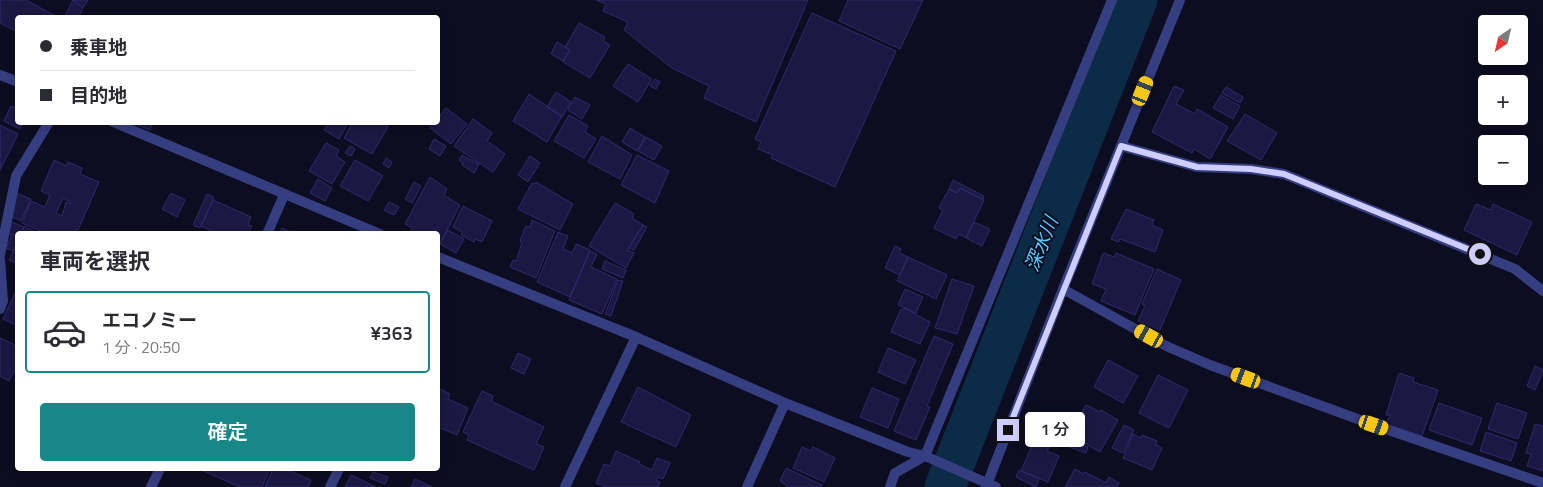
<!DOCTYPE html>
<html lang="ja">
<meta charset="utf-8">
<style>
body{margin:0;font-family:"Titillium Web","Noto Sans JP",sans-serif;background:#f7f7f7;color:#2b2b33;height:100vh;display:flex;flex-direction:column;font-size:19px;white-space:nowrap}
*{box-sizing:border-box;margin:0}
p{font-size:16px;color:#7c7c81}
.icon{flex:none;width:28px;height:28px;fill:none;stroke:currentColor;stroke-width:2;stroke-linecap:round;stroke-linejoin:round}
.map{position:relative;flex:1;overflow:hidden}
.drawer{position:absolute;left:15px;top:231px;width:425px;height:240px;display:flex;flex-direction:column;background:#fff;border-radius:5px;box-shadow:0 2px 12px #0003}
.drawer>*{flex:none}
.hud{position:absolute;left:15px;top:15px;width:425px;height:110px;border-radius:5px;box-shadow:0 2px 12px #0003;display:grid;align-content:center;height:110px;padding:0 25px;background:#fff}
.needle{width:32px;rotate:214deg}
.controls{position:absolute;left:1478px;top:15px;display:grid;gap:10px}
.controls a{display:grid;place-items:center;width:50px;height:50px;border-radius:5px;background:#fff;box-shadow:0 2px 12px #0003;font-size:25px}
.end{position:absolute;width:22px;height:22px;margin:-11px;border:6px solid #cdceff;background:#111;box-shadow:0 0 0 2px #111}
.from{border-radius:50%}
.bubble{position:absolute;height:35px;border-radius:5px;background:#fff;box-shadow:0 2px 12px #0003;font-size:16px;font-weight:600;line-height:35px;text-align:center}
.car{position:absolute;width:15px;height:30px;margin:-15px -8px;border-radius:6px;box-shadow:0 0 4px 1px #0007;background:linear-gradient(#f5c518 24%,#345 0 40%,#f5c518 0 76%,#345 0 86%,#f5c518 0)}
.hud b{display:flex;align-items:center;gap:18px;height:48px;font-size:19px}
.hud b+b{border-top:1px solid #e1e1e2}
.hud i{width:12px;height:12px;background:#2b2b33}
ul{padding:0;list-style:none}
li{display:flex;align-items:center;gap:15px;height:82px;margin:0 10px 8px;padding:0 15px;border:2px solid #e1e1e2;border-radius:5px}
li div{flex:1}
li b{display:block;font-size:19px}
li em{font-style:normal;font-weight:600}
li.active{border-color:#188787}
li>.icon{width:45px;height:45px;stroke-width:1.5}
h2{padding:0 25px;font-size:22px;line-height:60px}
.action{display:flex;gap:10px;margin-top:auto;padding:10px 25px}
.action a{flex:1;height:58px;border-radius:5px;background:#188787;color:#fff;font-size:20px;font-weight:600;line-height:58px;text-align:center}
.map>svg:first-child{display:block}
.lines{fill:none;stroke-linecap:round;stroke-linejoin:round}
.river{stroke:#0b2b47;stroke-width:41}
.building{fill:#1b1843;stroke:#2e2a6f;fill-rule:evenodd}
.minor{stroke:#363e82;stroke-width:10}
.tertiary{stroke:#363e82;stroke-width:10}
.route{stroke:#cdceff;stroke-width:6}
.labels{text-anchor:middle;stroke-width:4;stroke-linejoin:round;paint-order:stroke}
.water-label{font-size:19px;font-style:italic;fill:#5bcaff;stroke:#0d0d21}
</style>
<div class="map">
<svg width="1543" height="487" viewBox="0 0 1543 487">
<rect width="100%" height="100%" fill="#0d0d21"/>
<g class="lines">
<path class="river" d="M945 487 1137 0"/>
</g>
<path class="building" d="M0 0H26L59 18H18V32L0 23Z
M73 0 83 8 78 18H64Z
M73 0H88L83 8Z
M596 0H808L756 122 704 98 709 86 672 68 624 30 628 22 603 11 606 4Z
M848 0H923L900 49 839 21Z
M812 13 896 51 835 187 771 158 773 155 758 149 761 142 755 139Z
M579 23 605 37 603 41 610 45 590 78 563 62 570 50 565 47Z
M557 42 570 50 563 61 551 54Z
M628 64 652 79 638 102 613 86Z
M655 79 660 82 656 89 650 86Z
M1174 86 1184 90 1176 104 1195 114 1197 109 1228 127 1210 159 1194 149 1192 153 1152 132Z
M1226 87 1243 97 1240 103 1222 93Z
M556 92 571 102 562 117 547 107Z
M529 94 562 116 547 142 513 121Z
M1221 95 1240 106 1233 119 1213 108Z
M575 97 590 105 582 119 568 110Z
M11 106 18 109V122H23L20 129 4 121Z
M446 108 467 124 451 144 430 128 434 122H438V118Z
M1245 114 1277 133 1261 160 1227 141Z
M569 115 588 126 585 132 596 139 584 158 554 141Z
M473 119 492 133 487 141 505 154 493 172 454 146Z
M131 122H153L150 130Z
M329 122H343L347 125 339 139 324 130Z
M353 122H381L388 127 372 154 344 138Z
M0 125 18 134 0 170Z
M630 128 645 137 637 151 622 142Z
M602 136 632 155 620 179 588 162Z
M646 137 662 146 654 160 638 151Z
M434 139 446 146 440 156 429 149Z
M326 143 339 150 336 156 345 162 332 184 309 171Z
M350 146 355 149 351 156 345 153Z
M462 155 479 164 474 173 462 165 463 163 459 160Z
M637 155 669 171 655 203 621 185Z
M530 156 540 163 528 182 518 175Z
M386 158 392 162 389 168 383 164Z
M54 160 66 166 68 162 82 168 80 174 99 182 78 230 76 229 74 234H48L22 223 31 201 45 207 50 195 41 191ZM63 198 71 202 70 204 66 202 62 216 56 213Z
M355 160 383 176 368 201 340 186Z
M430 177 447 189 444 195 460 205 438 248V234H410L412 228 405 224Z
M318 179 332 188 325 201 310 193Z
M953 180 984 196 983 199 960 188 957 193 949 189Z
M414 182 421 186 412 203 405 199Z
M536 182 573 204 560 230 518 209 532 183 535 184Z
M960 188 984 200 966 238 959 234 956 239 934 228 943 210 939 208 949 189 957 193Z
M16 193 31 199 21 221 6 214Z
M171 193 185 200 177 217 162 209Z
M207 194 214 197 200 228 193 225Z
M213 200 251 217 248 225 252 226 248 234H218L201 226Z
M389 202 399 207 394 215 384 210Z
M615 203 634 214 632 218 643 225 627 250 634 253 626 268 589 246Z
M1476 204 1491 210 1493 204 1532 222 1517 255 1464 230Z
M463 206 492 221 482 242 475 239 474 242 461 235 462 232 453 227Z
M1126 209 1154 220 1152 225 1163 230 1155 252 1120 239 1119 242 1111 239Z
M532 220 555 231 536 278 510 267 513 260 516 261 522 243 520 241 526 226 530 227Z
M9 221 24 227 21 234H18V241L13 251 6 248 12 235 4 232Z
M974 222 990 229 982 246 966 238Z
M643 225 647 227 634 250 629 248Z
M24 226 40 234H21Z
M282 228 295 234H279Z
M448 230 464 239 456 253 440 244Z
M558 232 568 236 563 249 572 253 576 244 590 250 570 297 537 282Z
M18 241V264L9 260Z
M895 246 901 249 899 253 908 257 900 275 885 268Z
M590 251 597 254 591 267 617 279 602 314 569 300Z
M1103 253 1114 257 1116 253 1154 269 1135 315 1101 301 1106 289 1092 284Z
M908 257 947 275 936 299 897 281Z
M605 261 626 270 623 278 602 269Z
M1157 269 1181 280 1160 330 1138 321 1145 306 1142 304Z
M952 279 974 286 957 334 935 328Z
M618 280 623 281 611 316 605 314Z
M905 289 923 297 916 313 898 305Z
M15 293 18 294V326L3 319Z
M904 308 930 322 920 344 891 332 901 309 903 310Z
M934 336 953 344 927 406 930 407 916 440 894 431Z
M0 338 18 346V364L9 381 0 376Z
M888 348 916 360 905 384 878 372Z
M518 353 531 359 524 374 511 368Z
M1108 360 1138 376 1123 403 1094 387Z
M1535 366 1543 370 1535 390 1527 386Z
M1399 373 1414 378 1413 382 1438 390 1422 436 1386 424 1390 415H1386Z
M1158 375 1188 390 1169 428 1139 413Z
M638 387 691 415 676 447 621 422Z
M438 388 450 394 448 399 468 408 457 435 438 427Z
M872 388 899 399 888 428 860 417Z
M482 391 493 396 491 401 544 427 536 444 544 447 534 470 467 440 469 435 463 432Z
M1439 403 1482 418 1472 445 1429 430Z
M1497 403 1527 413 1518 439 1488 429Z
M1086 405 1100 412 1101 410 1118 420 1100 452 1069 434Z
M1535 424 1543 426V471L1527 466 1531 454 1526 453Z
M1124 425 1134 430 1123 453 1112 448Z
M1486 432 1517 443 1511 461 1480 451Z
M1133 434 1141 438 1142 435 1157 441 1156 445 1162 448 1152 470 1123 458Z
M1070 440 1088 447 1086 453 1067 446Z
M1034 441 1049 447 1047 451 1059 456 1048 482 1021 471Z
M802 447 811 451 813 447 835 458 824 482 793 468Z
M616 451 640 462 639 464 652 470 657 458 670 463 663 479 658 477 656 481 660 482 658 487H605L596 483 604 464 610 466Z
M786 468 822 485 821 487H789L780 481Z
M199 469H270L262 487H240Z
M273 469H285L311 480 308 487H265Z
M1075 469 1084 474 1085 472 1106 483 1109 477 1119 483 1117 487H1065Z
M1019 470 1039 478 1036 487 1016 477Z
M373 472 388 477 385 484 370 478Z
M351 475 376 487H345Z
M415 479 432 487H411Z"/>
<g class="lines">
<path class="minor" d="M0 75 18 82
M113 122 380 234
M1121 146 1197 167 1251 169 1284 174 1515 269 1543 291
M267 234 284 195
M0 255 16 176 49 122
M438 257 636 337 785 403 908 452 925 456 996 487
M0 259 3 301 0 309
M1063 289 1166 346 1210 365 1374 425 1543 483
M151 487 160 469
M330 487 339 469
M747 487 785 403
M890 487 895 473 925 456 1112 0
M986 487 1063 289 1180 0"/>
<path class="tertiary" d="M565 487 636 337"/>
</g>
<g class="lines">
<path class="route" d="M1008 430 1121 146 1197 167 1251 169 1284 174 1480 254"/>
</g>
<g class="labels">
<g class="water-label">
<text transform="translate(1041 244) rotate(-68)" y="7">深水川</text>
</g>
</g>
</svg>
<div class="controls">
<a><svg class="needle" viewBox="-14 -14 28 28"><path d="M0-13l5 13h-10z" fill="#e53935"/><path d="M0 13l5-13h-10z" fill="#7c7c81"/></svg></a>
<a>+</a>
<a>−</a>
</div>
<i class="end from" style="left:1480px;top:254px"></i>
<i class="end" style="left:1008px;top:430px"></i>
<div class="bubble" style="left:1025px;top:412px;width:60px">1 分</div>
<i class="car" style="left:1143px;top:91px;rotate:22deg"></i>
<i class="car" style="left:1149px;top:336px;rotate:299deg"></i>
<i class="car" style="left:1246px;top:378px;rotate:290deg"></i>
<i class="car" style="left:1374px;top:425px;rotate:109deg"></i>
<div class="hud">
<b><i class="from"></i>乗車地</b>
<b><i></i>目的地</b>
</div>
<section class="drawer">
<h2>車両を選択</h2>
<ul>
<li class="active"><svg class="icon" aria-label="car" viewBox="0 0 24 24"><path d="M5 17H2v-5l4-1 3-4h7l3 4 3 1v5h-3M9 17h6M6 11h13"/><circle cx="7" cy="17" r="2"/><circle cx="17" cy="17" r="2"/></svg><div><b>エコノミー</b><p>1 分 · 20:50</p></div><em>¥363</em></li>
</ul>
<div class="action"><a>確定</a></div>
</section>
</div>
